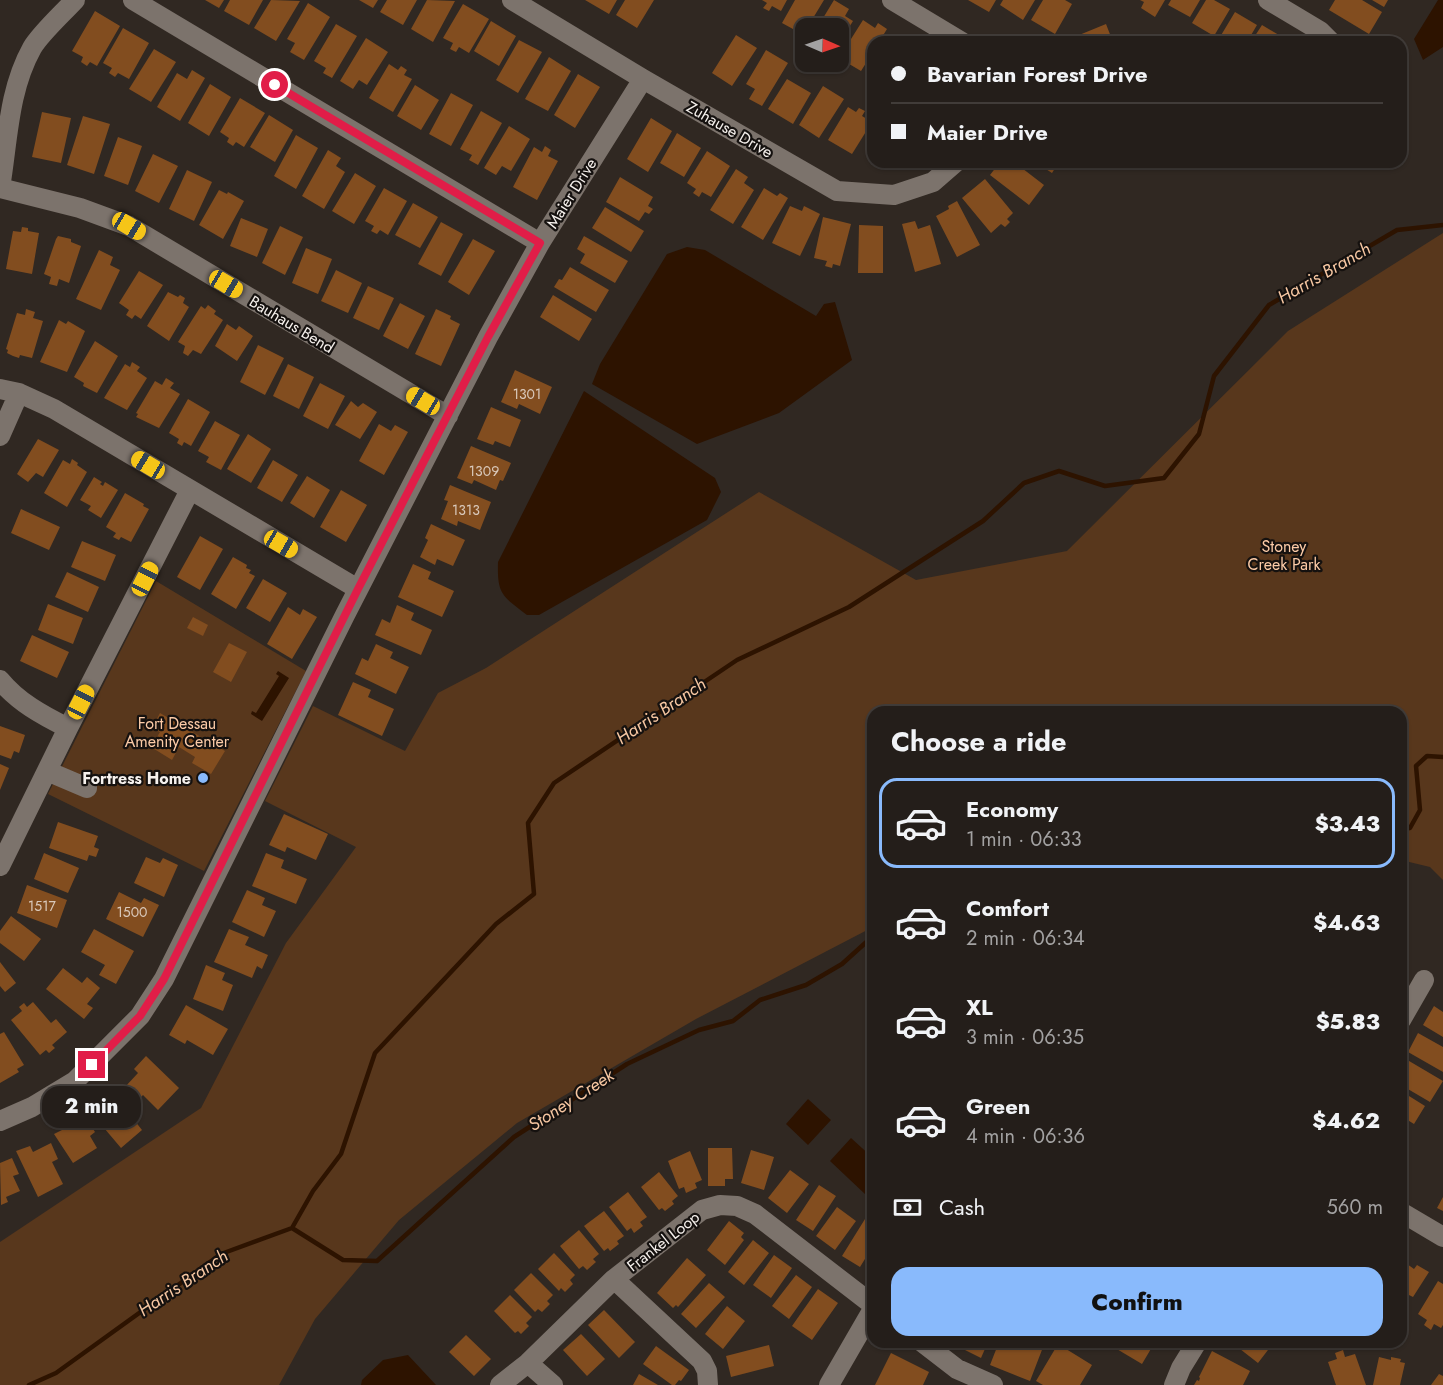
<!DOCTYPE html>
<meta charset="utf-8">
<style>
body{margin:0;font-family:Jost,sans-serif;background:#2c2723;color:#f1f3f6;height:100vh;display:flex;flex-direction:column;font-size:22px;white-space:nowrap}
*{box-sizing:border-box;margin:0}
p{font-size:20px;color:#a3a2a2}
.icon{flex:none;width:33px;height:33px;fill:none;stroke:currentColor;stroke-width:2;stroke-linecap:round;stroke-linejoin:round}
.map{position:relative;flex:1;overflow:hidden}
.details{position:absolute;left:867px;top:706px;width:540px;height:642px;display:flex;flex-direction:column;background:#241e1a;border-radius:18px;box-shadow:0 2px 4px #0004,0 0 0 2px #413c39}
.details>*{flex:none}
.guide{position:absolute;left:867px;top:36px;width:540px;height:132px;border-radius:18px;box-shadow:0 2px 4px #0004,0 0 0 2px #413c39;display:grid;align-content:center;height:132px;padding:0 24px;background:#241e1a}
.needle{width:39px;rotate:92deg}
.buttons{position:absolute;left:795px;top:18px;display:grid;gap:12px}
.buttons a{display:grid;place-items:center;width:54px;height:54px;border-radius:12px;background:#241e1a;box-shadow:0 2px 4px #0004,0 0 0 2px #413c39;font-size:30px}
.end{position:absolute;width:27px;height:27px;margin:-14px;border:8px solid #e11d48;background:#fff;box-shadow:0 0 0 3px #fff}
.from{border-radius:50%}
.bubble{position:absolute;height:42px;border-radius:18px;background:#241e1a;box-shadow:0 2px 4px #0004,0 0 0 2px #413c39;font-size:20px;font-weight:800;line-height:42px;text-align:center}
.car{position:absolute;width:18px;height:36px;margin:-18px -9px;border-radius:8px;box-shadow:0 0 4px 2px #0007;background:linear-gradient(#f5c518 24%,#345 0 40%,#f5c518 0 76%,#345 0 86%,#f5c518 0)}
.guide b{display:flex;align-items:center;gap:21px;height:57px;font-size:22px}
.guide b+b{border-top:2px solid #413c39}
.guide i{width:15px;height:15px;background:#f1f3f6}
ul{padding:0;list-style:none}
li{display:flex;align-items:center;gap:18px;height:90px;margin:0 12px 9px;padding:0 12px;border:3px solid transparent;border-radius:18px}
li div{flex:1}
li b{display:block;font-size:22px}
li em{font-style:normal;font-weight:800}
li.selected{border-color:#89bafc}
li>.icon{width:54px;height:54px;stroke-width:1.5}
h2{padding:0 24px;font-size:27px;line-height:72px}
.pay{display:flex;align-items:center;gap:15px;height:66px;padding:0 24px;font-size:22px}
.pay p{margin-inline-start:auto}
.action{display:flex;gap:12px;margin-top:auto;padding:12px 24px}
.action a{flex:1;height:69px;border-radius:18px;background:#89bafc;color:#111;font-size:24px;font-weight:800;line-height:69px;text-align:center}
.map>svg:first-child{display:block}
.green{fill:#58371c}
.water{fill:#2d1300}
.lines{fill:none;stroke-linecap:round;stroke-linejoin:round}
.stream{stroke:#2d1300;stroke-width:4.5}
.building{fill:#824d1f}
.minor{stroke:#7c736c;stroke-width:20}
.route{stroke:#e11d48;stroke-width:8}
.poi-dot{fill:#89bafc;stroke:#15110f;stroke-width:2}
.labels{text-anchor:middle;stroke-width:4.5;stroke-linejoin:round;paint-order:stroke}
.number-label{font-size:14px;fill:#d9c8ba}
.street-label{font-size:16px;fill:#f6f1ed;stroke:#15110f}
.park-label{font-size:16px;fill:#fccba7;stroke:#15110f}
.poi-label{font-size:16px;font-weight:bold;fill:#f6f1ed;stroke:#15110f;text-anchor:end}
.water-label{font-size:18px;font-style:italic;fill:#f7c7a2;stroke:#15110f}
</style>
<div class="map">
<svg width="1443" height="1385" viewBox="0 0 1443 1385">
<rect width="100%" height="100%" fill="#302822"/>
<path class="green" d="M1443 233V880L1430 867 1401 860V712H873V927L696 1019 517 1123 399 1220 315 1319 279 1385H0V1242L201 1108 286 943 356 847 265 801 313 706 405 751 438 693 486 668 759 492 916 580 1067 551 1288 331Z
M156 581 306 671 204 871 48 794Z"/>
<path class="water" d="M1438 0H1443V47L1423 60 1414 39Z
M687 247 705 250 816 316 824 304 835 302 852 360 779 413 697 444 592 384 600 364 667 254Z
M584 391 715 478 721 492 707 520 539 615H527C502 596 497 594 498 562Z
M278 671 289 678 262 721 251 714 252 711 256 713 279 676 276 674Z
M808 1099 831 1120 808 1145 786 1124Z
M851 1138 873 1158V1187L866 1195 830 1161Z
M408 1355 436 1385H361L362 1380 383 1360Z"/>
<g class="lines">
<path class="stream" d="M1401 829 1410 828 1420 810 1416 766 1427 756 1443 757
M292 1228 343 1260 377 1261 514 1137 627 1064 699 1030 733 1021 760 1000 806 985 842 964 873 936
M29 1385 56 1373 221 1254 292 1228 313 1191 341 1154 375 1053 496 924 534 894 528 823 554 783 737 660 849 607 983 521 1024 483 1059 471 1105 486 1164 478 1199 434 1214 376 1269 305 1397 230 1443 225"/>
</g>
<path class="building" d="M205 0H224L219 8Z
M230 0H263L249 25 224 11Z
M271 0 300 1 276 41 254 28Z
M359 0H378L373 8Z
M387 0H417L403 25 380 12Z
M427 0 455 1 433 42 411 29Z
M585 0H617L609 14Z
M625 0H654L637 28 616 15Z
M762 0H787L781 11 772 6 769 11 763 8 767 3Z
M795 0H824L807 28H806L804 35 782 23Z
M834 0 849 9 845 16 853 21 838 45V28H817Z
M968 0H996L989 12Z
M1003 0H1035L1023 20 1000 5Z
M1043 0H1065L1072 4 1055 34 1031 20Z
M1140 0H1165L1155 17 1141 8 1144 2Z
M1171 0H1200L1190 17 1168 5Z
M1206 0H1214L1230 9 1214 36 1192 23Z
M1335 0H1362L1382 12 1369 34 1329 10Z
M1372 0H1388L1384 7Z
M308 3 330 17 304 60 290 52 295 43 287 39Z
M463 4 489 19 469 53 459 47 456 52 450 49 453 43 443 38Z
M95 11 120 26 97 66 90 62 87 66 81 62 83 57 72 51Z
M1235 12 1257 25 1247 42H1217Z
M863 20 875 28 878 23 887 29 879 42H873V52L861 71 839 58Z
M491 21 516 36 499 66 474 51Z
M336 24 357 36 332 78 323 73 326 68 314 61Z
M1106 24 1113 42H1062Z
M1262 25 1284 38 1281 42H1251Z
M123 28 149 43 129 79 118 73 115 77 109 73 112 68 103 63Z
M736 35 757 48 732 86 712 73Z
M890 35 902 42H886Z
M366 38 388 52 367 85 359 80 353 89 340 81Z
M519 40 542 52 518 93 496 80Z
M154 49 176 62 151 102 129 89Z
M766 50 788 63 762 106 749 99 755 89 746 84Z
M549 57 571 71 548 111 525 99Z
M389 64 398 70 401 66 407 70 404 75 412 79 393 112 369 98Z
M873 66V79L867 75Z
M192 70 205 78 180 121 157 107 177 73 187 79Z
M578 74 600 87 575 128 554 115Z
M787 79 811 93 793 124 768 109Z
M210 84 231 97 209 136 188 123Z
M415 85 439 100 421 130 397 116Z
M823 86 844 99 819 138 799 125Z
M451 93 473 105 451 146 429 134Z
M240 98 265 113 244 147 236 142 233 146 227 142 229 138 220 132Z
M848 107 856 112 859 108 865 111 862 116 872 122 852 154 828 140Z
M481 111 502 123 478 165 469 160 472 155 460 149Z
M42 112 71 118 61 163 32 157Z
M269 115 293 130 275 162 250 147Z
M83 116 110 124 94 174 67 165Z
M651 118 672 131 648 172 627 159Z
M509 126 530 139 511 171 502 166 496 175 484 168Z
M873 131V147L866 143Z
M677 133 701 148 684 177 660 163Z
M296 135 318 148 296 189 274 176Z
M118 137 142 146 128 185 104 176Z
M545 146 551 150 548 156 558 161 537 200 513 187 534 147 542 152Z
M328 150 341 158 336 166 345 172 324 209 302 196Z
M707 151 730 166 711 197 702 192 699 197 693 193 696 189 687 183Z
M153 154 178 166 159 203 135 191Z
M1000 162H1014L1044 185 1029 205 990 175Z
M1035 162H1059L1052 173Z
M736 169 748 177 744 183 754 190 733 224 710 210Z
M187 170 212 182 194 221 169 209Z
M355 173 376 186 354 224 332 211Z
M620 177 653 197 648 206 653 209 649 214 645 212 639 221 606 202Z
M985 179 1013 213 1007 219 1010 222 1005 227 1001 224 991 233 962 198Z
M384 188 407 201 388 235 380 230 377 234 371 231 374 226 365 221Z
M764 188 777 196 780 193 788 198 763 240 741 227Z
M219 190 227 194 228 192 244 201 223 239 199 225Z
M957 201 980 245 957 257 936 216 949 209 948 206Z
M413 203 438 217 420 248 395 235Z
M790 206 802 211 804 206 820 214 800 256 772 243Z
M605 207 644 231 631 252 592 228Z
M823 217 851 224 840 266 833 264 832 268 825 266 827 261 814 258Z
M241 218 268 229 257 257 230 246Z
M915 221 918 229 930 225 941 264 915 272 902 224Z
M441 222 463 234 441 276 418 264Z
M859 225 883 226V273H858Z
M280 226 303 237 285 275 262 263Z
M22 227 28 228V231L39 233 32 274 6 269 13 231 21 232Z
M58 236 71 239V242L81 246 69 283 59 279 57 286 49 284 51 277 44 274 56 239Z
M584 236 628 261 615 283 580 263 585 254 577 249Z
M473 239 495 251 469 295 448 282Z
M306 248 332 259 318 294 292 283Z
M99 250 113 257 110 265 120 270 101 310 76 299Z
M570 267 609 290 596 312 554 287 559 279 562 280Z
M336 270 362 283 348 313 321 301Z
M139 271 163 285 141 319 135 315 132 319 126 315 129 310 119 303Z
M368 286 394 298 379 330 353 318Z
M168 292 178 297 180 295 185 298 183 303 189 307 169 341 147 326Z
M553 295 592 319 579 341 540 317Z
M400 303 425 316 408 349 383 336Z
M208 305 216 311 214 314 223 320 201 354 193 350 188 356 183 353 185 346 178 342 201 306 205 309Z
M26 309 35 312 33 318 43 321 32 358 20 355 19 358 13 356 7 353 8 350 6 349 17 313 25 315Z
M436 309 451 316 450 319 460 324 441 366 415 354Z
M59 320 66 324 68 321 85 331 67 372 40 362Z
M227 324 236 330 239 326 253 336 237 361 215 346Z
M95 341 118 356 97 393 83 386 84 383 74 377Z
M258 345 284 358 265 395 240 382Z
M132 362 140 367 137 371 147 378 127 410 104 398 125 364 130 367Z
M288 364 314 377 299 409 273 396Z
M515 370 552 387 540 414 519 404 517 409 501 402Z
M166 378 174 383 170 388 180 394 159 428 136 417 138 414 136 413 155 381 162 385Z
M320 383 345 396 328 429 303 416Z
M188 399 210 412 191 446 184 442 182 446 177 443 179 439 169 433Z
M351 401 358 407 363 403 377 412 360 439 335 425Z
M491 407 521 420 510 447 495 441 493 445 477 439Z
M215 421 240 435 221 470 206 462 209 457 198 451Z
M379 424 391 431 395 425 408 432 384 475 359 461Z
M248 434 271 449 251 483 227 469Z
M38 439 59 450 43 477 36 473 28 482 17 474Z
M471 446 511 463 503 481 500 480 496 490 474 480 472 484 457 478Z
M72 459 78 463 77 465 87 472 67 507 44 493 63 460 70 464Z
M273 460 298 475 282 502 257 488Z
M307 476 330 490 314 518 290 503Z
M94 477 102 482 100 484 103 486 105 482 118 490 101 518 88 510 91 506 80 500Z
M450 485 491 502 480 530 458 521 457 526 441 519 448 501 444 500Z
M341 490 367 505 346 542 320 527Z
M125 493 144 504 143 506 149 509 131 542 121 537 119 540 113 537 116 533 106 527Z
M21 509 60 527 49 550 11 533Z
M431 524 465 540 453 566 437 559 435 565 420 557 428 540 425 538Z
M200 536 223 549 200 590 177 577Z
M82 541 116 555 105 581 71 567Z
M233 557 247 565 246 568 251 570 249 573 255 576 236 609 211 594Z
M413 564 431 572 428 579 454 591 442 617 398 597Z
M67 572 99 587 88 612 55 597Z
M263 579 287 593 270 622 246 608Z
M48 604 83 618 73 644 38 630Z
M397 605 414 613 411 620 432 630 421 655 375 635 382 619 390 623Z
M288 607 300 615 303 609 317 617 292 659 267 644Z
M193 617 208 625 203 636 187 628Z
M32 635 69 652 57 678 20 661Z
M229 643 247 652 231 682 213 672Z
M376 644 393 652 390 658 409 667 396 694 355 674 362 658 368 661Z
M353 682 371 690 368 697 394 709 382 736 338 715Z
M160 713 225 751 211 774 192 763 195 757 179 747 172 760 151 747 160 732 152 728Z
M0 726 25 735 19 753 14 751 11 759 0 755Z
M0 764 9 768 0 790Z
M284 814 328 834 316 860 287 847 285 852 269 845Z
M58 822 98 836 94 847 99 849 96 857 89 855 87 861 49 848Z
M44 853 79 868 68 893 34 879Z
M266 853 284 860 281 868 307 879 296 904 252 886Z
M146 857 160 863 163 858 178 865 164 897 134 883Z
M27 885 67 900 57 928 17 913Z
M247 890 265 898 262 905 276 911 264 937 232 922Z
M119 892 141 903 144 898 159 905 143 937 106 919Z
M11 916 41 939 24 961 0 943V931Z
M94 929 134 951 116 984 99 975 105 965 81 952Z
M229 929 249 937 245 945 268 955 262 969 257 966 252 978 214 962Z
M0 962 16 983 5 992 0 986Z
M206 965 225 973 222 980 233 985 223 1011 193 999Z
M63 968 82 983 87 977 100 988 87 1004 93 1008 84 1019 46 989Z
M33 1002 51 1023 56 1019 67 1032 52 1045 55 1048 49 1053 46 1050 40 1055 11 1020 22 1011 19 1007 24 1003 27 1007Z
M186 1005 228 1029 213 1055 187 1040 185 1044 169 1035Z
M1434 1006 1443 1012V1037L1423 1025Z
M4 1032 24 1065 17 1069 19 1072 0 1083V1034Z
M1418 1033 1443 1047V1072L1408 1052Z
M146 1056 179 1088 158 1110 143 1095 138 1100 125 1087 138 1073 134 1069Z
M1404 1058 1443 1081 1430 1102 1401 1085V1064Z
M1401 1091 1425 1106 1414 1124 1401 1116Z
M121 1093 132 1107 127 1111 142 1130 121 1148 88 1109 100 1099 106 1105Z
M86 1118 95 1132 90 1136 97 1148 73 1163 54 1134Z
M1401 1122 1407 1127 1401 1135Z
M51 1143 58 1159 52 1162 63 1184 38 1197 16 1151 30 1146 33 1152Z
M708 1148H732L733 1179H725V1186H708Z
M751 1150 774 1157 764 1190 741 1183Z
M690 1151 702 1180 695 1183 697 1188 686 1193 684 1187 679 1189 668 1161Z
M12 1158 19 1174 13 1176 20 1191 6 1197 8 1202 1 1205 0 1163Z
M790 1170 809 1184 787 1213 768 1198Z
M659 1172 678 1196 672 1201 674 1204 665 1211 662 1208 659 1210 641 1187Z
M819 1185 836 1196 813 1231 796 1220Z
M628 1192 647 1217 640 1222 643 1226 634 1233 631 1228 627 1231 609 1207Z
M1443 1197V1211L1437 1208Z
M837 1207 856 1221 835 1250 816 1236Z
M604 1211 624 1236 617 1241 619 1244 610 1251 608 1248 604 1251 584 1226Z
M865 1219 873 1223V1246L860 1267 842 1256Z
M729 1221 744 1233 741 1237 744 1240 725 1265 707 1250Z
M579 1230 599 1254 593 1259 596 1262 587 1270 583 1266 579 1269 560 1246Z
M753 1240 769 1253 744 1285 728 1272Z
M554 1253 575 1275 570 1280 573 1284 565 1292 561 1288 559 1291 538 1269Z
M774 1255 792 1268 771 1298 753 1285Z
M687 1258 706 1275 678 1307 676 1305 673 1308 657 1293Z
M1407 1264 1414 1269 1417 1265 1429 1272 1413 1297 1409 1295 1405 1302 1401 1299V1271Z
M531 1273 553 1295 547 1301 550 1304 542 1312 538 1309 535 1312 514 1290Z
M796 1275 812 1287 789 1319 772 1306Z
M1438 1281 1443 1284V1325L1441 1328 1434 1324 1431 1330 1424 1325 1427 1320 1418 1314Z
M709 1283 725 1297 696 1328 681 1314Z
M818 1289 838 1303 812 1340 792 1326Z
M510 1295 532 1317 526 1323 529 1326 521 1334 518 1331 515 1333 494 1311Z
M727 1306 745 1321 723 1349 705 1334Z
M604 1310 635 1342 619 1358 588 1325Z
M581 1334 605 1359 587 1376 563 1350Z
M466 1335 491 1359 474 1376 449 1352Z
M949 1342H988L981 1358Z
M999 1342H1045L1030 1381 990 1365Z
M1105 1342H1155L1142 1364Z
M1231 1342H1274L1258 1363Z
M1058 1344 1092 1365 1080 1385H1043L1036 1381Z
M769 1345 774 1366 731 1377 726 1356Z
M656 1346 689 1370 681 1381 679 1380 675 1385H672L643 1364Z
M1343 1350 1345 1357 1355 1354 1366 1385H1336L1328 1362 1337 1359 1335 1353Z
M1212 1351 1250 1371 1243 1385H1194L1197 1380 1199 1381 1200 1378 1199 1377Z
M891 1353 929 1372 923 1385H875Z
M1379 1357 1391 1360V1357L1401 1359 1400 1362 1405 1363 1400 1385H1373Z
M639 1374 658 1385H633Z
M1439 1374 1443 1376V1385H1431Z"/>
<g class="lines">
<path class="minor" d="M133 0 540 243
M512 0 643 79 837 191 894 195 933 182 956 162
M892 0 962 42
M1268 0 1320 31 1331 42
M0 188 80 208 129 226 448 416
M0 188C8 141 8 91 32 48 40 34 63 13 75 0
M0 389 19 393 54 409 358 589
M0 436 19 393
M0 680C18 702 42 715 68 728
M47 771 87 788
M0 866 68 728 190 490
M1401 1020 1424 980
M0 1121 32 1107 75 1081 140 1016 164 979 345 615 488 337 540 243 643 79
M1401 1212 1443 1237
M614 1279 702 1361 707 1371 708 1385
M922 1342 957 1369 993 1385
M528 1363 553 1385
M500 1385 528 1363 614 1279 702 1210 720 1205 737 1206 755 1214 873 1305
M829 1385 873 1309
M1174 1385 1181 1368 1197 1342"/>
</g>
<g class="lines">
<path class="route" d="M92 1065 140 1016 164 979 358 589 488 337 540 243 275 85"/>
</g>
<circle class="poi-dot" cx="203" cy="778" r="6"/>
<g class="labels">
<g class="number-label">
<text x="527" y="399">1301</text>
<text x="484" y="476">1309</text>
<text x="466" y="515">1313</text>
<text x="42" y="911">1517</text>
<text x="132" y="917">1500</text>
</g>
<g class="street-label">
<text transform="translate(730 129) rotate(30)" y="6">Zuhause Drive</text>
<text transform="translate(571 193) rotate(-58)" y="6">Maier Drive</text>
<text transform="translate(292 324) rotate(31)" y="6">Bauhaus Bend</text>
<text transform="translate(663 1241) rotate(-38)" y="6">Frankel Loop</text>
</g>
<g class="park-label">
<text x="1284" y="552">Stoney<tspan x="1284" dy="18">Creek Park</tspan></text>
<text x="177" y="729">Fort Dessau<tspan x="177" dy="18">Amenity Center</tspan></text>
</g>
<g class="poi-label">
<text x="191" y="784">Fortress Home</text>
</g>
<g class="water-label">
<text transform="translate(1324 273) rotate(-30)" y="6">Harris Branch</text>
<text transform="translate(661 711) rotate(-34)" y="6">Harris Branch</text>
<text transform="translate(571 1100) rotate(-33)" y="6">Stoney Creek</text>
<text transform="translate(183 1283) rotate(-34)" y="6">Harris Branch</text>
</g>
</g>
</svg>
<div class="buttons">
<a><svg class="needle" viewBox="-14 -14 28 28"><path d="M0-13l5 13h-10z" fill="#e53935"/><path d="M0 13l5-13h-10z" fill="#a3a2a2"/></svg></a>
</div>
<i class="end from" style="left:275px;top:85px"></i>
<i class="end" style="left:92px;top:1065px"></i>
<div class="bubble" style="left:42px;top:1086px;width:99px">2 min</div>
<i class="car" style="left:129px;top:226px;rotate:121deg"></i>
<i class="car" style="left:226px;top:284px;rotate:121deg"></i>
<i class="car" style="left:423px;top:401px;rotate:301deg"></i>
<i class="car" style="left:148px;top:465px;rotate:301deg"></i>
<i class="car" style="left:281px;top:544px;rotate:120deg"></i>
<i class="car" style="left:145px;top:579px;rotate:27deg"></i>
<i class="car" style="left:81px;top:702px;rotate:27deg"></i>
<div class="guide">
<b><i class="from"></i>Bavarian Forest Drive</b>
<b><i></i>Maier Drive</b>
</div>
<section class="details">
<h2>Choose a ride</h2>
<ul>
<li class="selected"><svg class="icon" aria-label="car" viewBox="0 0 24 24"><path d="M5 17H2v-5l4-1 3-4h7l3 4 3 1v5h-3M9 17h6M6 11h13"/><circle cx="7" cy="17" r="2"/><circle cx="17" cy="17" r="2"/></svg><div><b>Economy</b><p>1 min · 06:33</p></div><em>$3.43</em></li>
<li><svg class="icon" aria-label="car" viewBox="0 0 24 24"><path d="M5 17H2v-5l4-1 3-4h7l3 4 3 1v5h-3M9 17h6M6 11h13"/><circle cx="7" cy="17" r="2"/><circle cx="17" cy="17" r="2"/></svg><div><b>Comfort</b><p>2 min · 06:34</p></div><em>$4.63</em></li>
<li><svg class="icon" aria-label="car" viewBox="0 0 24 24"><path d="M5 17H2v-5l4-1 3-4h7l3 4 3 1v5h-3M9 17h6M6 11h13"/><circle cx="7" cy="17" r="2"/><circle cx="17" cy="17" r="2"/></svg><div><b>XL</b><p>3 min · 06:35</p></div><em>$5.83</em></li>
<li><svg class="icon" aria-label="car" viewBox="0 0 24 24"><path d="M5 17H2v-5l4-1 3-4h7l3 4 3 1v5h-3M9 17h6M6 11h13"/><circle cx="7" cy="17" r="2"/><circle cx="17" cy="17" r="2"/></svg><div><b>Green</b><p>4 min · 06:36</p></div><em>$4.62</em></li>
</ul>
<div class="pay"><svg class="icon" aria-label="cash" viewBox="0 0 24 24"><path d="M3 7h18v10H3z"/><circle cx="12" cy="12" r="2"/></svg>Cash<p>560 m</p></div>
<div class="action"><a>Confirm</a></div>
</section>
</div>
